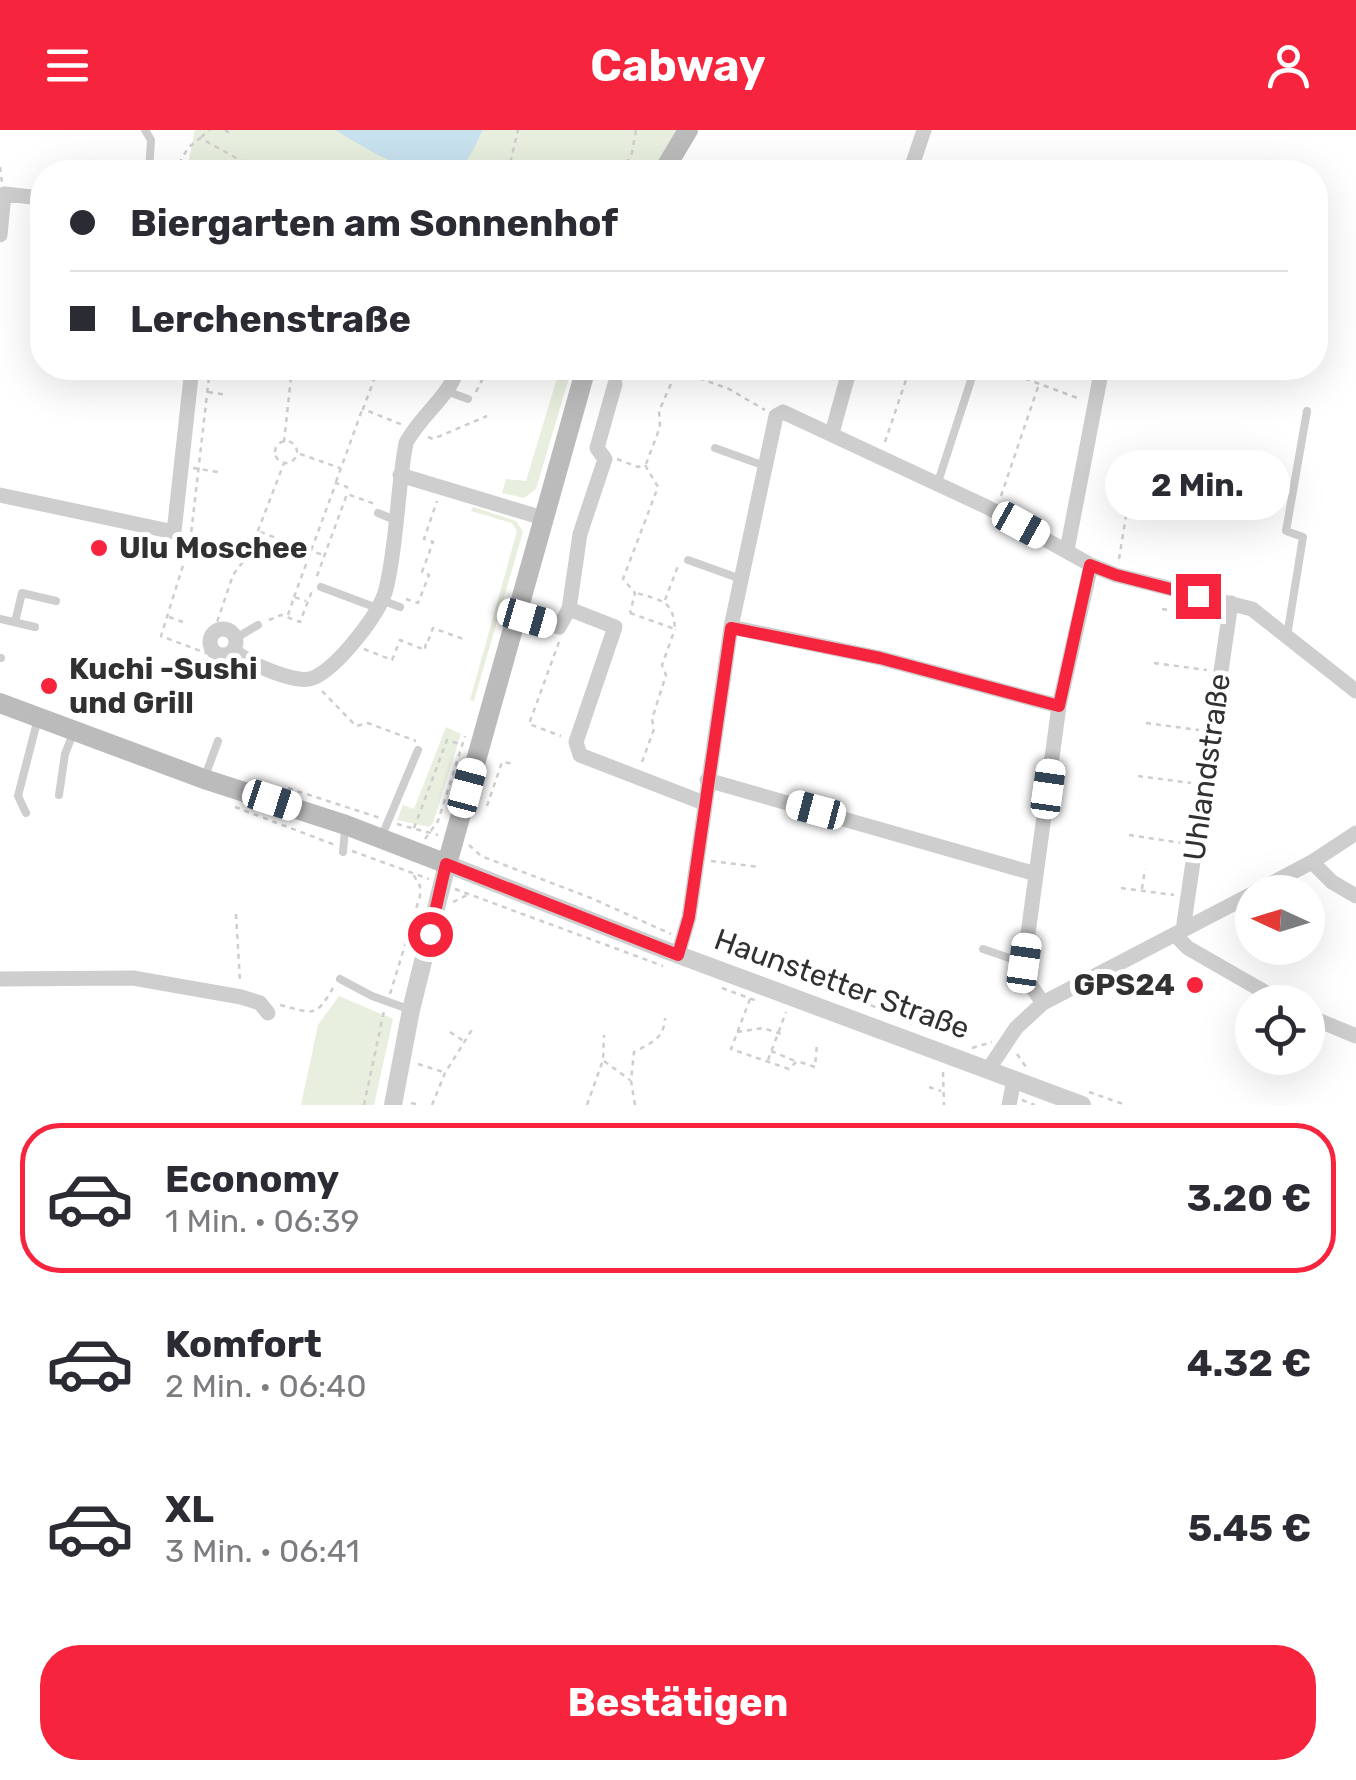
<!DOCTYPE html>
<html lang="de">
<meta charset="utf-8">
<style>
body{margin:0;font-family:Rubik,sans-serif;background:#f2f2f3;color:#2b2b33;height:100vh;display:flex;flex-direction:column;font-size:38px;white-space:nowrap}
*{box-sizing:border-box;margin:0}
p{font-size:32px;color:#7c7c81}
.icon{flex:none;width:55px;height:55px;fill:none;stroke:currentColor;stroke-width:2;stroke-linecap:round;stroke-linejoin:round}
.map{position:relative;height:975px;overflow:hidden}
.panel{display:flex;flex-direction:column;background:#fff;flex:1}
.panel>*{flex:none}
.banner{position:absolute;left:30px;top:30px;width:1298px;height:220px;border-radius:40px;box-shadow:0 10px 40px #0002;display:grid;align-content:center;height:220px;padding:0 40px;background:#fff}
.needle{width:65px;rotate:274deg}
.tools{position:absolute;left:1235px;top:745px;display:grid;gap:20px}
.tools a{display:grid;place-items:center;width:90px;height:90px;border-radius:50%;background:#fff;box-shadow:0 10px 40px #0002;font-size:50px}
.end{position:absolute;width:45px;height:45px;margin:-22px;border:12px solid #f6243d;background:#fff;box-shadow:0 0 0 5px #fff}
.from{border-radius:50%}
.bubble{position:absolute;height:70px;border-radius:35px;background:#fff;box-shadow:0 10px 40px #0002;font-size:32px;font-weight:700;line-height:70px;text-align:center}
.car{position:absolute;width:30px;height:60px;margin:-30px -15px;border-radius:12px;box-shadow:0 0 8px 2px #0007;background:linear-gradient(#fff 24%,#345 0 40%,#fff 0 76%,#345 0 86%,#fff 0)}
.banner b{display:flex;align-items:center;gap:35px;height:95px;font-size:38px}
.banner b+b{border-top:2px solid #e1e1e2}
.banner i{width:25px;height:25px;background:#2b2b33}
ul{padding:18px 0 0;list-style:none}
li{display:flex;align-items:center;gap:30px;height:150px;margin:0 20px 15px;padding:0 20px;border:5px solid transparent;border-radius:40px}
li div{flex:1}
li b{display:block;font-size:38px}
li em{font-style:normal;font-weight:700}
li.selected{border-color:#f6243d}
li>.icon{width:90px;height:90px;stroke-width:1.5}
.cta{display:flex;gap:20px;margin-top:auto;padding:20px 40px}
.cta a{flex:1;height:115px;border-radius:40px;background:#f6243d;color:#fff;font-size:40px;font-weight:700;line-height:115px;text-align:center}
header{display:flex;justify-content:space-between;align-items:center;height:130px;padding:0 40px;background:#f6243d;color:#fff;font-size:45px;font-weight:700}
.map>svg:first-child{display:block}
.green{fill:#e8efde}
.water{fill:#c9e2f0}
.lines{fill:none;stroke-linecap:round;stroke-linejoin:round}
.path{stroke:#cecece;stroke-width:2.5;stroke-dasharray:5 5;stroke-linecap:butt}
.service{stroke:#cecece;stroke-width:8}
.minor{stroke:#cecece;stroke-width:15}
.tertiary{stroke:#cecece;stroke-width:18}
.secondary{stroke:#bbb;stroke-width:20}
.route{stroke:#f6243d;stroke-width:12}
.poi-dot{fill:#f6243d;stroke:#fff;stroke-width:4}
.labels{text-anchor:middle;stroke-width:10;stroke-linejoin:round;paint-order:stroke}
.poi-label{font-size:30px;font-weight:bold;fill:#313131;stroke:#fff;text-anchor:start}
.street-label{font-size:30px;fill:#313131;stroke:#fff}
</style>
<header><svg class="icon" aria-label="menu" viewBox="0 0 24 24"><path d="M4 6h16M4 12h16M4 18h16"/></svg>Cabway<svg class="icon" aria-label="person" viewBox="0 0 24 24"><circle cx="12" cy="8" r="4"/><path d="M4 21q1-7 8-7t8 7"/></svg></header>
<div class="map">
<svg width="1356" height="975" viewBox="0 0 1356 975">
<rect width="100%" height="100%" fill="#fff"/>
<path class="green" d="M195 0H335L413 42H192L189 29Z
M483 0H677L653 42H450C467 35 475 16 483 0Z
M560 238H572L536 359 524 368 502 363 506 349 526 351Z
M473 377 516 391 523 402 474 571 470 570 517 401 512 393 471 381Z
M446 597 461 604 433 693 429 697 397 690 403 675 414 679Z
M339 866 393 889 374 975H301L318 895Z"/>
<path class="water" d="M335 0H483C476 13 470 31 457 39 428 60 361 15 335 0Z"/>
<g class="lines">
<path class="path" d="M225 0 231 4
M201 7 210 0
M0 37 2 53
M174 42 188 18 200 8 262 42
M508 42 518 0
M621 42 632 23 636 0
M210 238 190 413 161 506 206 523 212 518
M651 238 667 244 677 242
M671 238 729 259 765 280
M997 238 1080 269
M375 247 363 279 403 295
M208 262 227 265
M476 262 488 238
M428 307 433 309 487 286
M275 322a11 11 0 1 1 22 0a11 11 0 1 1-22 0Z
M284 312 292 238
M885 312 910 238
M300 324 340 338
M617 329 638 337 645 335 658 357 623 449 635 463 630 483
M646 334 660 297 659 281 678 238
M193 338 218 342
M336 352 362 280
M1001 366 1039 254
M260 402 323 425
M190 413 203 418
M1119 429 1126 386
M317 446 347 364 375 374
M294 467 336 353 347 357 345 363
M406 469 418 473 429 445 422 442 433 412 424 409 437 371
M665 470 678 436
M1162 479 1215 487
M630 483 675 499C673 470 662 471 637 463
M288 485 294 467 306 471
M169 487 183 492
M269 490 281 485 300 492 312 461
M214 501 233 445 249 424 284 333
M428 511 433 498 466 510
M559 512 529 594 561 606
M364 519 392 530 400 510 425 520 426 511
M1154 533 1207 540
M322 561 356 596 368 593 416 611
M1146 593 1199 600
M642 632 654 599 652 589 666 545 662 535 675 499
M1138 646 1191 653
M288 658 380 688
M487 676 502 632 515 634
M235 677 335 715
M397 694 438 705
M414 698 447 610 459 614
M1129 705 1182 713
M425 709 438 691 465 606
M469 715 481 726 591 768 671 804
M352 721 429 749
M711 731 759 737
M1121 758 1174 765
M455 759 663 836
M1142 759 1145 739
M453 772 467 765
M236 784 240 851
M722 858 757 871
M390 864 420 766V756L413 744
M842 868 862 871 914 895
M750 869 731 919 789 939 797 931 815 937 817 914
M280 875C313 883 315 889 333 858
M450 902 465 912
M737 902 763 898 784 905
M972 918 992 912
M771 921 795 931
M1017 924 1026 937
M768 930 786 882
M604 931 630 950
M418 934 443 942
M943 942 944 975
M929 957 941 961
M1089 962 1126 975
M1022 970 1035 975
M411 973 420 975
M364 975 384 881
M432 975 445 943 473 898
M587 975 603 930 604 905
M635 975 631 951 634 922C651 913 664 909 665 888"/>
<path class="service" d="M145 0 151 10 149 41 165 42
M382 239 383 238
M446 261 468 269
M715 318 765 336
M938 352 975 238
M378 383 395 390
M688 430 741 449
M321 457 377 478
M381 470 400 477
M0 489 35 497
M15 492 22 463 56 471
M1287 506 1303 407 1286 401 1307 281
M236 508 258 495
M0 528H1
M204 649 218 611
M59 665 65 624 74 601
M26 683 18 666 37 592
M381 708 418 620
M343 722 345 699
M983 819 1024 833
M340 849 372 866 411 880"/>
<path class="minor" d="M910 42 924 0
M0 105 4 64 42 68
M832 303 850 238
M400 345 543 388
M0 365 174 402 192 238
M1067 420 1102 238
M569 479 580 404 605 329 597 318 615 254
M516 485 559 497 569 479 615 497 576 612 580 625 704 673
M731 497 880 528 1059 576
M210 512a13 13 0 1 1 26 0a13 13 0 1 1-26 0Z
M235 521C247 533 297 555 313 548 337 538 380 484 386 459 397 416 397 360 406 313 420 286 449 267 458 238
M707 650 1036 744
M1312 732 1332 752 1356 766
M1255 762 1312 732 1356 703
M1183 800 1231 473
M1175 805 1188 818 1282 872
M678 825 689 787 731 497 776 286 783 282 987 377 1091 435 1116 445 1252 479 1356 561
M0 849 133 848 241 867 260 873 268 883
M1043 873 1027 850 1024 833 1059 576 1091 435
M1308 886 1356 906
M988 940 1016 898 1043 873 1252 764
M1009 975 1014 950"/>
<path class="tertiary" d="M393 975 411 880 447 734 660 818 1082 975"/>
<path class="secondary" d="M663 42 688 0
M0 573 204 649 346 695 447 734 586 238"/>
</g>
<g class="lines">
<path class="route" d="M430 804 446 734 678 825 689 787 731 498 880 528 1059 576 1090 435 1116 445 1198 466"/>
</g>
<g class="poi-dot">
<circle cx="99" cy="418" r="10"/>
<circle cx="49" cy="556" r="10"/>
<circle cx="1195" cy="855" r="10"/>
</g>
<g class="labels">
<g class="poi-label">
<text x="119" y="428">Ulu Moschee</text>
<text x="69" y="549">Kuchi -Sushi<tspan x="69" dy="34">und Grill</tspan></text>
<text x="1175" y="865" text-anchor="end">GPS24</text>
</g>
<g class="street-label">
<text transform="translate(1207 637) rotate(-82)" y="10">Uhlandstraße</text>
<text transform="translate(842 854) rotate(20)" y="10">Haunstetter Straße</text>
</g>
</g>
</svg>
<div class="tools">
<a><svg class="needle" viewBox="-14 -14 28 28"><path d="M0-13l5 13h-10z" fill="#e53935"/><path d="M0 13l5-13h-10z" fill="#7c7c81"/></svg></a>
<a><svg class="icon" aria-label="locate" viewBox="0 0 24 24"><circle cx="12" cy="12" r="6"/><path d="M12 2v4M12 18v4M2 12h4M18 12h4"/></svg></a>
</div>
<i class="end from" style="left:430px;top:804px"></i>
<i class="end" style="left:1198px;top:466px"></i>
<div class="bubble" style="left:1105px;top:320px;width:185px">2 Min.</div>
<i class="car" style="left:1021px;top:395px;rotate:119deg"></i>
<i class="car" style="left:527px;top:488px;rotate:106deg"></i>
<i class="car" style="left:467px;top:658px;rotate:15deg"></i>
<i class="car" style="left:1048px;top:659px;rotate:8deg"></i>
<i class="car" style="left:272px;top:670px;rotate:108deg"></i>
<i class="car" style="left:816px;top:680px;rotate:285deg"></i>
<i class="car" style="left:1024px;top:833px;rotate:8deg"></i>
<div class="banner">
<b><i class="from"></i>Biergarten am Sonnenhof</b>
<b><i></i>Lerchenstraße</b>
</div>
</div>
<section class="panel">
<ul>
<li class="selected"><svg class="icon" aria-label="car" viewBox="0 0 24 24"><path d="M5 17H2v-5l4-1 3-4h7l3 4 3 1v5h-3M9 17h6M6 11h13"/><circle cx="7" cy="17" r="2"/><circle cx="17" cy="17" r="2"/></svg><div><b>Economy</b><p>1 Min. · 06:39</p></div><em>3.20 €</em></li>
<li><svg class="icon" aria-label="car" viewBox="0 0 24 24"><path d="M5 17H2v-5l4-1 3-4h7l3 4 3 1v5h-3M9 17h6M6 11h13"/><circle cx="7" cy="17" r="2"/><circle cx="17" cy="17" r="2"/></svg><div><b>Komfort</b><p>2 Min. · 06:40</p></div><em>4.32 €</em></li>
<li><svg class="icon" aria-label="car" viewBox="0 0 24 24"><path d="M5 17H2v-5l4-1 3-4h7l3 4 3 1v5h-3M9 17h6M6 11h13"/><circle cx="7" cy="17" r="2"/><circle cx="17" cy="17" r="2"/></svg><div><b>XL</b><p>3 Min. · 06:41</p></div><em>5.45 €</em></li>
</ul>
<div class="cta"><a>Bestätigen</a></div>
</section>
